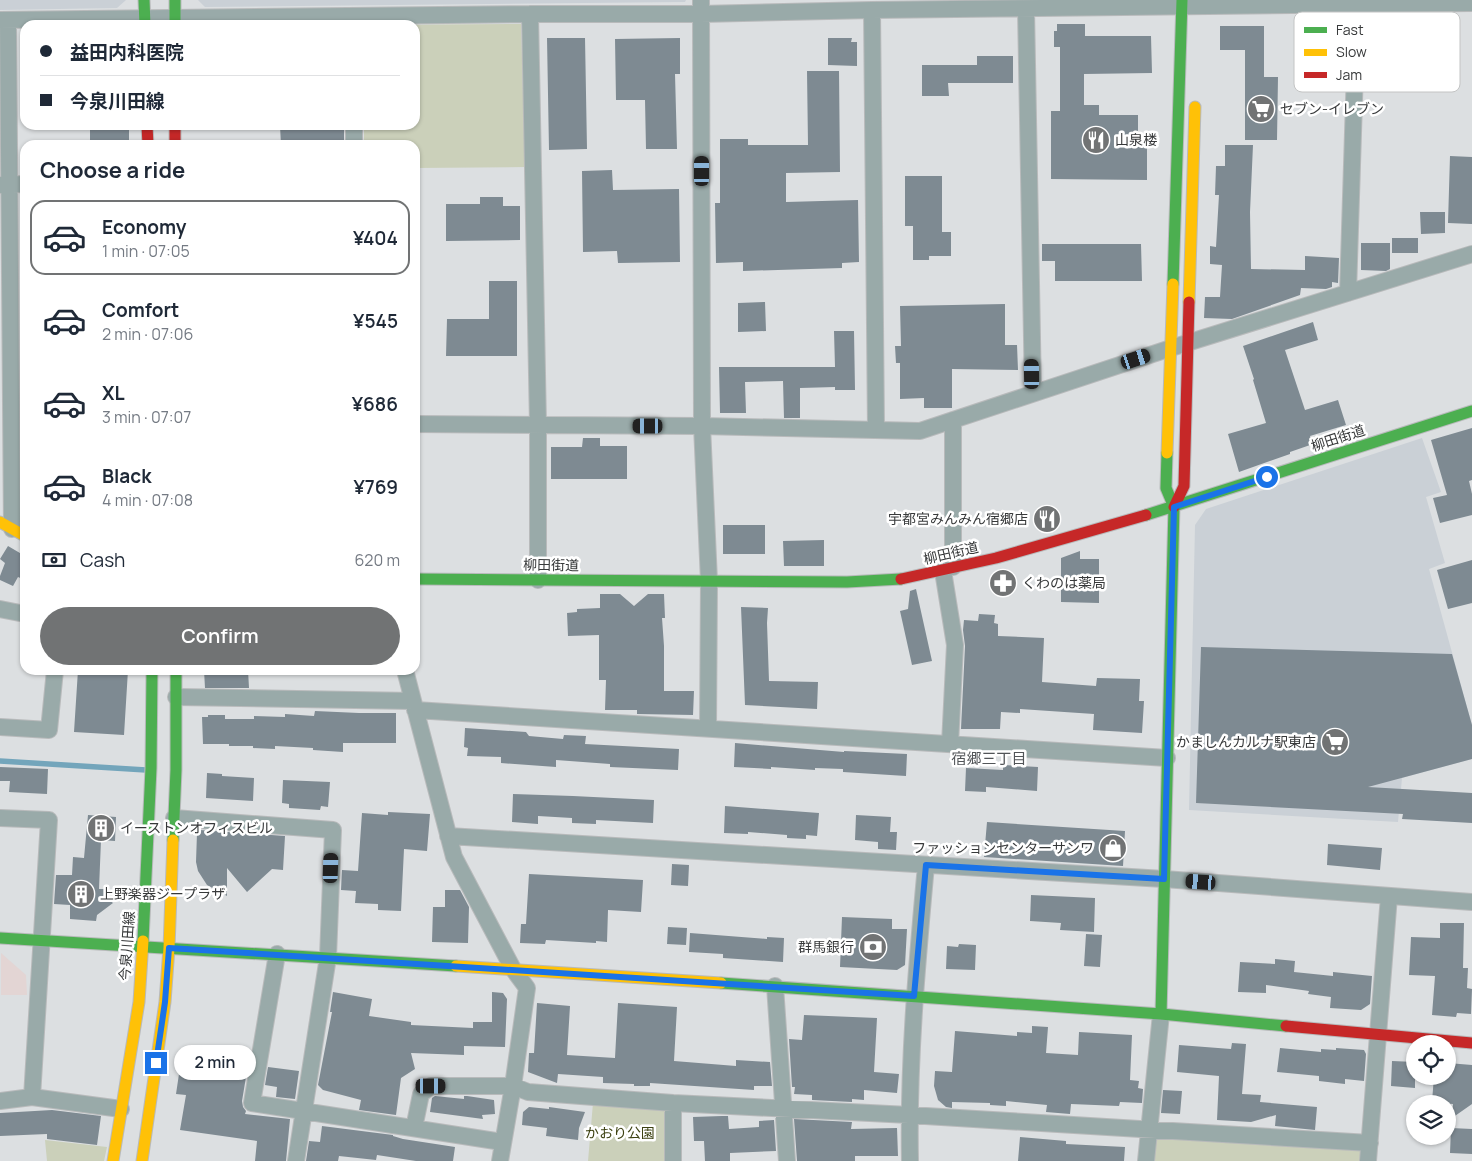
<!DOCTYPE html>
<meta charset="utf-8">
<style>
body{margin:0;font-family:Manrope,"Noto Sans JP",sans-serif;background:#f6f6f7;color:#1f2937;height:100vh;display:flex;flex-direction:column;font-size:19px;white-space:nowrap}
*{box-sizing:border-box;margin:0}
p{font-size:16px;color:#747a83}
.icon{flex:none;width:28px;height:28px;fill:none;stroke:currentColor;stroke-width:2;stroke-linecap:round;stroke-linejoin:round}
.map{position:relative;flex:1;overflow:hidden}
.side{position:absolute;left:20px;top:140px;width:400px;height:535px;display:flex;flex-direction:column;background:#fff;border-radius:15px;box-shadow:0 1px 4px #0004}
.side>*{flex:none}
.guide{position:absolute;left:20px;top:20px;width:400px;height:110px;border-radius:15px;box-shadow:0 1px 4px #0004;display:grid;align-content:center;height:110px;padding:0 20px;background:#fff}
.buttons{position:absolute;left:1406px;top:1035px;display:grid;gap:10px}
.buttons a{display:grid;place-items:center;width:50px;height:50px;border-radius:50%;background:#fff;box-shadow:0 1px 4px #0004;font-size:25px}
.end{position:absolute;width:22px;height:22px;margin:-11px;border:6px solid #1a73e8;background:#fff;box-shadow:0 0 0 2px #fff}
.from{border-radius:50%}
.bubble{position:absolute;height:35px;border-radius:18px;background:#fff;box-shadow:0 1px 4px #0004;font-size:16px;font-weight:600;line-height:35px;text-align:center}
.car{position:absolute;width:15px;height:30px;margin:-15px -8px;border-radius:6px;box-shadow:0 0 4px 1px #0007;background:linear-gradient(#222 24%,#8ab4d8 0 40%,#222 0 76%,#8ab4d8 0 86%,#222 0)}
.guide b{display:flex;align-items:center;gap:18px;height:48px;font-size:19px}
.guide b+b{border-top:1px solid #e0e1e3}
.guide i{width:12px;height:12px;background:#1f2937}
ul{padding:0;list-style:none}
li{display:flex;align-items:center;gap:15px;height:75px;margin:0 10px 8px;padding:0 10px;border:2px solid transparent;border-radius:15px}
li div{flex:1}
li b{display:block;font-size:19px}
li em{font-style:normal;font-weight:600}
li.current{border-color:#717374}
li>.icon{width:45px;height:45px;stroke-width:1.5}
h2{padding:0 20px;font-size:22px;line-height:60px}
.pay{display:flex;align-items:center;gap:12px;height:55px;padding:0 20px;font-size:19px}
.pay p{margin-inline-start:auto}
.primary-button{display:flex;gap:10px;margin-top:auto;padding:10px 20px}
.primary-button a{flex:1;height:58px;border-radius:30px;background:#717374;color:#fff;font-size:20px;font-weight:600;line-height:58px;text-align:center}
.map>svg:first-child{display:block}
.built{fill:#cad0d6}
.education{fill:#e3d5d4}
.green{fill:#cbd0ba}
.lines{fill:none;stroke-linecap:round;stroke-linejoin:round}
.stream{stroke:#73a5bb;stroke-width:5.5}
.building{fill:#7e8a92}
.street-casing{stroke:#b8babb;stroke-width:18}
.fast-casing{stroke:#b8babb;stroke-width:13}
.slow-casing{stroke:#b8babb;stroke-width:13}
.jam-casing{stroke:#b8babb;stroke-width:13}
.street{stroke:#99aaa9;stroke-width:16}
.fast{stroke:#4caf50;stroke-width:11}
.slow{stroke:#ffc107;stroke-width:11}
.jam{stroke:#c62828;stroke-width:11}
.route{stroke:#1a73e8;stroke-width:6}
.labels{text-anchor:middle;stroke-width:5;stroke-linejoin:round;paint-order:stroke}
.poi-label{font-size:14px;fill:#37393a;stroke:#fff;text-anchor:start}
.street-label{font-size:14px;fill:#37393a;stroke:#fff}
.park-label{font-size:14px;fill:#3c4111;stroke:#fff}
.neighbourhood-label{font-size:15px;fill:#525558;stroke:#fff}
.key{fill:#fff;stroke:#c3c4c4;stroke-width:1}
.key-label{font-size:14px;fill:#37393a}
</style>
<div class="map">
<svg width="1472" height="1161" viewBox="0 0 1472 1161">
<rect width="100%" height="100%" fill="#dcdfe1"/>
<path class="built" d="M0 0H126L117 8 0 10Z
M198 0H686L685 2 205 7Z
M1422 438 1441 492 1426 497 1445 563 1429 569 1472 725V759L1402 778 1398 822 1189 810 1195 525 1206 509Z"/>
<path class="education" d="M1 953 26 975 27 995H1Z"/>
<path class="green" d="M521 24 525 167 415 168V145H364V125H415V25H364Z
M593 1103 662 1109 669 1114 670 1161H588Z
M1152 1137 1365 1148 1364 1161H1150Z
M45 1140 107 1147 104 1161H47Z"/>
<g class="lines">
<path class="stream" d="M0 761 146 770"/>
</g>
<path class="building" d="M1057 24H1085V36H1151L1152 73 1084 74V105H1099V115H1138V133H1142V147H1147V180L1051 179V111H1060V47H1054V31H1057Z
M1220 26H1264V77H1278L1277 140H1245V50H1220Z
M547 38H585L587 149 549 150Z
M680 38V74H675L677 149H646L645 100H616L615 39Z
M828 38H852L851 42H857V66L828 65Z
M977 56H1013V83H948L949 96H922V65H977Z
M807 71H839L840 172 786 173V202L858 200 859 262 842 263V268L743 271V262L716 263 715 203H720V139H748V145H808Z
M90 125H129V145H90Z
M315 125H344V145H281L280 126Z
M1225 145H1253L1250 212 1251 269 1305 270V256L1339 258 1338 283 1332 282V287L1326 289 1301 288 1300 295 1232 319 1204 318 1205 297H1220L1222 265 1210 264V246L1216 247 1219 195H1215L1216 166H1225Z
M1450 156 1472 157V224L1448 223Z
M612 170 613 190 679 189 680 262 618 263 617 251 583 252 582 171Z
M905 176H942V232H951V256H929V260H913V226H905Z
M480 197H503V206H520V240L446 241V204H480Z
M1420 212H1445V233L1421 234Z
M1392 238H1418V253H1392Z
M1361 243H1390V269L1386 271 1361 270Z
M1042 244H1141L1142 281H1055V261H1042Z
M489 281H517V356H446L447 319H489Z
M765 302 766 331 738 332V303Z
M1005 304V345H1017L1018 370 952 369V408H924V398L900 399V363H896L895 346H901L900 306Z
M1313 322 1318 340 1285 350 1305 410 1338 400 1346 425 1310 436 1313 444 1290 452V454L1239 472 1228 434 1266 423 1253 380 1254 379 1243 346Z
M834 331H854L855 390H835V387L800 388V418H784L783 381 745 382 746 413H720L719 367H835Z
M1472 428V480L1469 481 1472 494V515L1440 523 1433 498 1447 495 1431 440Z
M583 438H600V446H627V479H551V447H582Z
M723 525H765V554H723Z
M824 540V566H784L783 541Z
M8 546 25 556V580L18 577 13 586 0 580V576L5 563 0 559Z
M1080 551V559H1099V603L1061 602V558Z
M1472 560V603L1448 609 1437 570Z
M916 589 932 661 912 665 900 611 908 609 910 591Z
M600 594H620L634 606 648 594H664L665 618H662L664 646V691H694L693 715 637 714V710H605L606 680H599V635L568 636 567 613 577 612V609L600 608Z
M741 607 768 608 767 623 769 681 818 682 817 709 745 705Z
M979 614 995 615 994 623 998 624V636L1044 638 1042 682 1096 686 1097 678 1140 679 1139 701H1144L1142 733 1093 730 1094 714 1020 709V713L1001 712 1000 729H961L965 646 963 630 964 620 978 621Z
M1201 647 1452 654 1472 725V759L1368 787 1472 793V823L1402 819 1403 814 1196 803Z
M78 670H128L124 735 74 732Z
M204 670H248L249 688H205Z
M315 711 359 713H396V743H343V752L313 750V748L275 746V749L253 748V746H229V744H203L202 717H208V715H225V719H254V716L285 717V714L314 716Z
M465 728 526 732 529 736 563 739 564 735 586 736 585 744 679 749 678 770 610 767V764L556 760V767L501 763V757L467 756 468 748 464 747Z
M735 743 844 752V751L907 754 906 776 843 772V769L815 768V770L771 767V769L734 767Z
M1003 765 1038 767 1037 791 986 787V792L965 791 966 768 1003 770Z
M0 767 48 769 47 794 9 792 10 781H0Z
M207 773 222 774V776L254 778 253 801 206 798Z
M283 780 330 782 328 807 321 806 320 810 289 808V804L282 803Z
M513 794 573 796 654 800 653 823 596 820V824L572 823V818L538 816V824L512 822Z
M725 806 819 813 817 836 806 835V839L787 838V835L748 832V834L724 833Z
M388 812 430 814 427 851 404 849 401 911 378 910V904L355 903 356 891 341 890 342 870 358 871 362 813 388 815Z
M88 815 116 817 115 841 101 840 99 889H108V899L113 903 97 915 96 921 70 919V905L54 904 56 875H72L73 857 84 858Z
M856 815 891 817 890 832H897L896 850 878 849V842L855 840Z
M987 822 1125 831 1123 866 984 857Z
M200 830 285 836 283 870 272 869 247 892 227 868V896L207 885 198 871 196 862 197 833Z
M1328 844 1382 848 1380 870 1327 865Z
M672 864 689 865 688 886 671 885Z
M529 874 643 880 641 912 608 910 607 942 596 941V943L546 940 545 944 520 943 521 924H526Z
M445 890H460L469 907 468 943 432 942 433 907H445Z
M1031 895 1095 898 1094 932 1060 930 1061 923 1030 921Z
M842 917 892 919V929H907L905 965 897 970 840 967Z
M1440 923H1464L1463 968H1468L1467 988 1472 989 1471 1014 1457 1013 1456 1017 1432 1015 1435 976 1409 975 1411 937 1440 938Z
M668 927 687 928 686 945 667 944Z
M690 933 767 939V937L784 938 783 962 723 958V954L689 952Z
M1086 934 1102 935 1100 967 1084 966Z
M959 944 976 945 975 970 946 969 947 946 958 947Z
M1275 959 1295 961 1294 972 1333 976V972L1372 976 1370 1004 1361 1010 1330 1008 1331 997 1308 994 1309 991 1266 985V993L1238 992 1240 962 1275 964Z
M333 992 372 999 369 1016 411 1022V1025L473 1028V1022H492V992L503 993 507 999 505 1047 464 1046V1055L411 1053 415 1069 401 1078 396 1115 359 1110 361 1100 323 1090 318 1085 332 1012H330Z
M537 1003 570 1006 567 1055 615 1058 618 1003 677 1007 674 1061 736 1066V1060L770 1062 772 1086H754V1090L650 1083V1086H634V1084L603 1083V1077L558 1074 557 1083 528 1072 529 1053H534Z
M804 1015 877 1018 874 1072 899 1074 897 1093 864 1090V1100L852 1099V1102L812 1100V1095L794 1094 795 1087H792L789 1039 802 1040Z
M1032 1026 1048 1027 1046 1053 1078 1055 1079 1032 1132 1035 1130 1080 1139 1081 1138 1088 1143 1089 1142 1103 1120 1102 1119 1106 1071 1104 1070 1114 1046 1112 1047 1105 1006 1101V1106L990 1105V1103L952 1102V1108L946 1107 938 1100 934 1086 935 1071 952 1072 955 1031 1017 1036V1032L1032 1033Z
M1232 1043 1246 1044 1242 1094 1261 1095 1260 1102 1317 1107 1315 1130 1275 1126 1276 1115 1251 1122 1217 1120 1219 1076 1177 1072 1179 1045 1231 1049Z
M1280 1048 1321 1052V1049L1336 1050V1048L1364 1050 1366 1054 1364 1081 1345 1079V1084L1319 1081V1076L1277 1072Z
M182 1054 247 1063 246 1065H248L242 1101 243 1107 246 1111 245 1114 290 1119 286 1161H255L257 1141 180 1130 186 1095 176 1094Z
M1392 1061 1415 1062V1088L1391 1086Z
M1448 1063 1472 1065V1104L1452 1118 1453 1104 1432 1102 1434 1076H1448Z
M268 1067 299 1071 295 1099 276 1097 277 1087 265 1085Z
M1163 1090 1182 1091 1180 1114 1161 1113Z
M435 1096 464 1099V1096H467L494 1100 495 1114 482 1115 483 1119 430 1112 432 1098Z
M529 1107 549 1109V1107L585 1112 579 1128 578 1140 546 1136 547 1128 522 1125 523 1112Z
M52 1110 101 1116 97 1145 47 1139V1134L0 1136V1113Z
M722 1116H728L729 1129 759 1127V1121L774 1120 776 1151 730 1153V1161H705L704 1141H694L693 1117Z
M794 1119 852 1122 851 1129 897 1128 898 1156H855V1161H797Z
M322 1126 393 1135V1136L403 1139 455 1147 453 1161H416L377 1155 376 1160 339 1156 338 1161H306L309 1141 320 1142Z
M1451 1128 1472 1129V1154L1450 1153Z
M1020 1137 1066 1141V1144L1125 1147 1124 1161H1018Z"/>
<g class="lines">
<g class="street-casing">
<path id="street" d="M701 0 702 426 709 581 708 728
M1026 9 1033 393
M872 10 876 430
M530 14 538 425V580
M0 20 530 14H701L872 10 1472 3
M8 20 12 529
M354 125V145
M0 185 25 184
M1348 293 1357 5
M953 420V567
M415 424 702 426 920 431 1171 348 1472 254
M943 571 955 645 950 744
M0 609 25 614
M405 670 454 857 513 969 527 988 513 1086 500 1161
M176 697 413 701
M415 710 1167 758
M0 727 49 730 55 670
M0 818 49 820 32 1097 0 1101
M174 818 333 830 328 957 296 1161
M448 836 1164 879 1472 902
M277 954 252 1103 502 1142
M775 986 787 1161
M32 1097 121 1109
M673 1103V1161
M414 1128 421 1094 431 1086H513L528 1092 673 1103 909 1115 1370 1143
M910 1161C908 1061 917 964 926 865
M1146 1161 1161 1014
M1368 1161 1389 896"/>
</g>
<g class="fast-casing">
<path id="fast" d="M144 0 145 25
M175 0V25
M1173 284 1182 0
M1146 515 1472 411
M415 579 847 582 901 579
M173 840 176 770V670
M0 938 456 966
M143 941 151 768 152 670
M721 983 1161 1014 1286 1026
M1161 1014 1174 507 1166 488 1167 453"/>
</g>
<g class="slow-casing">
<path id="slow" d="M1189 302 1195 107
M1167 453 1173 284
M0 522 25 536
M456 966 721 983
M113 1161 139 1002 143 941
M142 1161 165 1002 169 948 173 840"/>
</g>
<g class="jam-casing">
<path id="jam" d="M147 125 148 145
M175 125V145
M1174 507 1184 486 1189 302
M901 579 996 558 1146 515
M1286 1026 1472 1043"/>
</g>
<use href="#street" class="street"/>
<use href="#fast" class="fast"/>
<use href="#slow" class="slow"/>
<use href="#jam" class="jam"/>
</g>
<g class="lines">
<path class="route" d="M156 1063 165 1002 169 948 914 996 926 865 1164 879 1174 507 1267 477"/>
</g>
<defs>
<g id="supermarket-disc" transform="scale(1.4375)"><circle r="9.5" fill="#717374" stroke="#fff"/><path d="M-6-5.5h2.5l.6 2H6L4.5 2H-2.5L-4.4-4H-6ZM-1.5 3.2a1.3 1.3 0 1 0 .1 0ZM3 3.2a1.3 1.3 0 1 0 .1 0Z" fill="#fff"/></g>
<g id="restaurant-disc" transform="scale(1.4375)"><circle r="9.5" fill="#717374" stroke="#fff"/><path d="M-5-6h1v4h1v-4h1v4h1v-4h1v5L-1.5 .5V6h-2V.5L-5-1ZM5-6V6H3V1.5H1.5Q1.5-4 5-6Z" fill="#fff"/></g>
<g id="pharmacy-disc" transform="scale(1.4375)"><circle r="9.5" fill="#717374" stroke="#fff"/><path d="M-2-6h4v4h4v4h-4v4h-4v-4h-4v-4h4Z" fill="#fff"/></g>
<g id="building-disc" transform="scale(1.4375)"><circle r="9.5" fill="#717374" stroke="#fff"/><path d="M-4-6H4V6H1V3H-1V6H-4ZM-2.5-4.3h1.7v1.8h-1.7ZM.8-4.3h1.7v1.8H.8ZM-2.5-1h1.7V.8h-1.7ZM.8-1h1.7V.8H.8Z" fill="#fff"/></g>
<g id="shop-disc" transform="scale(1.4375)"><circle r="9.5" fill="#717374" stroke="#fff"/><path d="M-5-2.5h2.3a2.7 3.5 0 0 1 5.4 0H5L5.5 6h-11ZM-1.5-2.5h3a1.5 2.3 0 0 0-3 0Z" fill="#fff"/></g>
<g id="bank-disc" transform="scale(1.4375)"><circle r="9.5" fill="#717374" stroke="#fff"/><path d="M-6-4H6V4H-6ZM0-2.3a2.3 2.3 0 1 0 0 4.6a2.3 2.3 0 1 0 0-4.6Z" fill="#fff"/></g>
</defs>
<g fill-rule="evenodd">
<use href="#supermarket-disc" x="1261" y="109"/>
<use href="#restaurant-disc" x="1096" y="140"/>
<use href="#restaurant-disc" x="1047" y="519"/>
<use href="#pharmacy-disc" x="1003" y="583"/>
<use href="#supermarket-disc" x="1335" y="742"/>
<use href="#building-disc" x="101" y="828"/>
<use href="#shop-disc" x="1113" y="848"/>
<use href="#building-disc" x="81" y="894"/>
<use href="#bank-disc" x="873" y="947"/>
</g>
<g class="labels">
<g class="poi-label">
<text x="1280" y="114">セブン-イレブン</text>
<text x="1115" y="145">山泉楼</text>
<text x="1028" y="524" text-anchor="end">宇都宮みんみん宿郷店</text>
<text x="1022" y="588">くわのは薬局</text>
<text x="1316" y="747" text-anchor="end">かましんカルナ駅東店</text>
<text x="120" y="833">イーストンオフィスビル</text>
<text x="1094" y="853" text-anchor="end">ファッションセンターサンワ</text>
<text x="100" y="899">上野楽器ジープラザ</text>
<text x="854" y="952" text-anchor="end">群馬銀行</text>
</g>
<g class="street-label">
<text transform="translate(1338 438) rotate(-18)" y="5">柳田街道</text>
<text transform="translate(951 553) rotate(-13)" y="5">柳田街道</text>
<text transform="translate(551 565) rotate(1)" y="5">柳田街道</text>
<text transform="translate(127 946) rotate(-86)" y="5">今泉川田線</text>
</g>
<g class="park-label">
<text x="620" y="1138">かおり公園</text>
</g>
<g class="neighbourhood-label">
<text x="989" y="764">宿郷三丁目</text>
</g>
</g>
<rect x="1294" y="12" width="166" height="80" rx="8" class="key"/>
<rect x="1304" y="27" width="23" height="6" fill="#4caf50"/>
<rect x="1304" y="49" width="23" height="7" fill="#ffc107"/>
<rect x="1304" y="72" width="23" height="6" fill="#c62828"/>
<g class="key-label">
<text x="1336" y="35">Fast</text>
<text x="1336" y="57">Slow</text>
<text x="1336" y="80">Jam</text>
</g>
</svg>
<div class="buttons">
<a><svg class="icon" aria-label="locate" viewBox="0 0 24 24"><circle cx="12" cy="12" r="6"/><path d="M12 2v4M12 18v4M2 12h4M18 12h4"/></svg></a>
<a><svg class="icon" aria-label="layers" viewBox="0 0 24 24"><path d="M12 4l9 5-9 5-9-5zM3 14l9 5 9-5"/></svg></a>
</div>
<i class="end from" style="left:1267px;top:477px"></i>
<i class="end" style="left:156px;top:1063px"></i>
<div class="bubble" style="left:174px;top:1045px;width:82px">2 min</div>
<i class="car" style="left:702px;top:171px;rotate:0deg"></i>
<i class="car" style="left:1136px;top:359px;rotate:72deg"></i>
<i class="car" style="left:1032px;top:374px;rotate:359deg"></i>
<i class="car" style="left:648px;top:426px;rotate:270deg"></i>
<i class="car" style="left:331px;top:868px;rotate:2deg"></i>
<i class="car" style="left:1201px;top:882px;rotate:274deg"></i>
<i class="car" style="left:431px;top:1086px;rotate:90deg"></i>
<div class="guide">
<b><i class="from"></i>益田内科医院</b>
<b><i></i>今泉川田線</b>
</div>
<section class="side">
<h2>Choose a ride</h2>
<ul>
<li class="current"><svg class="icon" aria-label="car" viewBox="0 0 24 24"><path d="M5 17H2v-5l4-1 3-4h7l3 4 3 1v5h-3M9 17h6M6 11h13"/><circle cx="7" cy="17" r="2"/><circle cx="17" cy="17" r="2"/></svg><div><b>Economy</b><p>1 min · 07:05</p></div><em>¥404</em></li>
<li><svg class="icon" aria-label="car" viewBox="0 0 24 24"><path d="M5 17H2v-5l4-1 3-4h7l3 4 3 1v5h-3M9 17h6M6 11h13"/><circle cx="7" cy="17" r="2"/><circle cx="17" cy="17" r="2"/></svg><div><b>Comfort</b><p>2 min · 07:06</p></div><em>¥545</em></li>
<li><svg class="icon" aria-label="car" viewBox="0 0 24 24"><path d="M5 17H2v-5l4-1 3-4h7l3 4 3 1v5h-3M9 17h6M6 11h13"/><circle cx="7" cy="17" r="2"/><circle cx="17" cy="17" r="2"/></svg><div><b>XL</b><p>3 min · 07:07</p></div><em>¥686</em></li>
<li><svg class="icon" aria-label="car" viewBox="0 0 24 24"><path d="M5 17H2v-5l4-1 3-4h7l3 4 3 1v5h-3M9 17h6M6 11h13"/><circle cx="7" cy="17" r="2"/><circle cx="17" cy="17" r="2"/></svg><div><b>Black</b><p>4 min · 07:08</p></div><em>¥769</em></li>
</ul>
<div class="pay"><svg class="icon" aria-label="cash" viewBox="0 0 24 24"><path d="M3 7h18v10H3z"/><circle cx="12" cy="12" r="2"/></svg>Cash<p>620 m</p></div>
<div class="primary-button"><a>Confirm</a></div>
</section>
</div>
